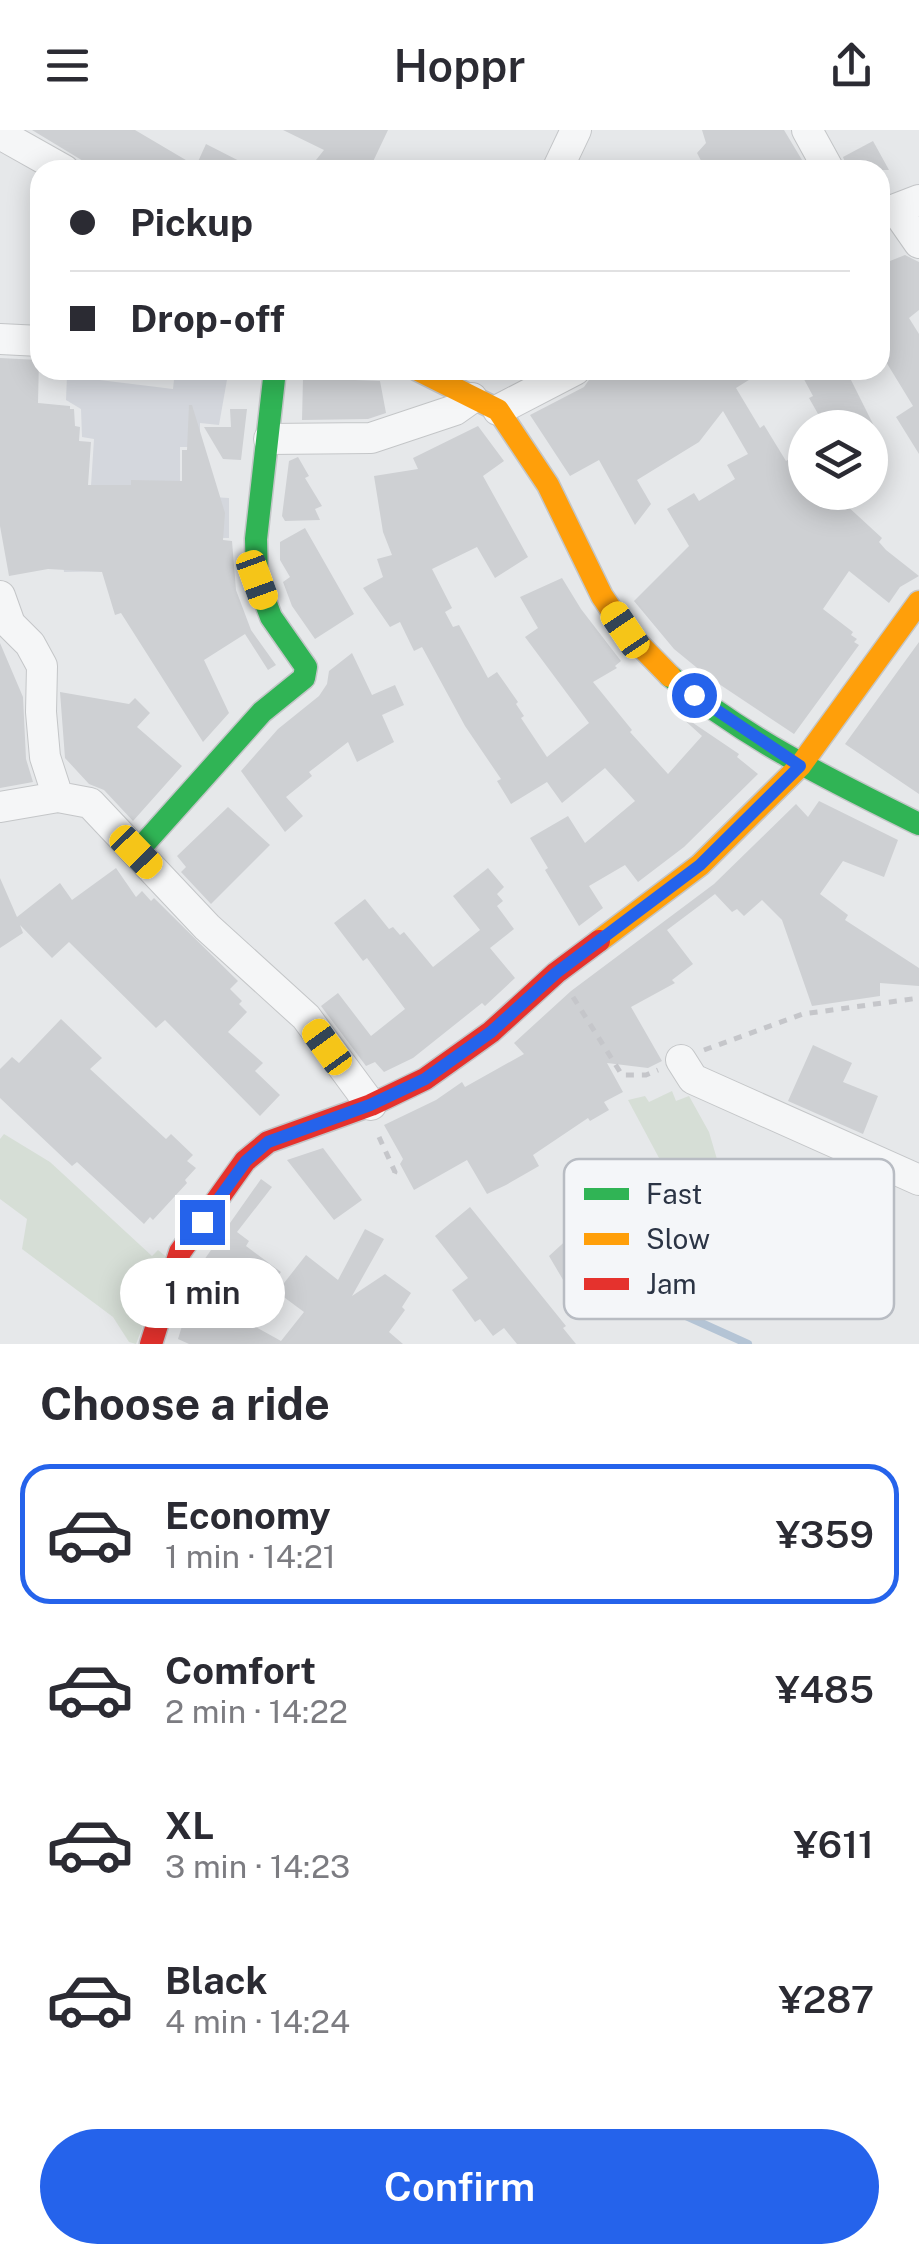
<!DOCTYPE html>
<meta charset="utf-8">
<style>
body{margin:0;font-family:"Public Sans",sans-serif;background:#f2f2f3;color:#2b2b33;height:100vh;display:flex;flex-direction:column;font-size:38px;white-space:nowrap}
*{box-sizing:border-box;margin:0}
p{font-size:32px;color:#7c7c81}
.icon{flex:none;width:55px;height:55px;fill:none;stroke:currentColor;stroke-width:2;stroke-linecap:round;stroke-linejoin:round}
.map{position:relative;height:1214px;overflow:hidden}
.details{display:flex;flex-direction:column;background:#fff;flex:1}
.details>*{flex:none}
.banner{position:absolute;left:30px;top:30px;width:860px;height:220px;border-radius:30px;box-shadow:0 5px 25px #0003;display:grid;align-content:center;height:220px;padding:0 40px;background:#fff}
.fabs{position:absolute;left:788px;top:280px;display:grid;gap:20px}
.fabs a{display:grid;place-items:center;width:100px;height:100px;border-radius:50%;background:#fff;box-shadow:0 5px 25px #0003;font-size:50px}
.end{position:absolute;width:45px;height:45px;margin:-22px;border:12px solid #2563eb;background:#fff;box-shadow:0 0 0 5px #fff}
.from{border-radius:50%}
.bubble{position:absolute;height:70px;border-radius:35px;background:#fff;box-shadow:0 5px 25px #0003;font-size:32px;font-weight:600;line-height:70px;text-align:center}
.car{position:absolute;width:30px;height:60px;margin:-30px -15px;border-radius:12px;box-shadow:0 0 8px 2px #0007;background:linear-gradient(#f5c518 24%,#345 0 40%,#f5c518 0 76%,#345 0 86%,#f5c518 0)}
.banner b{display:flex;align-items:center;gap:35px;height:95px;font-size:38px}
.banner b+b{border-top:2px solid #e1e1e2}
.banner i{width:25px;height:25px;background:#2b2b33}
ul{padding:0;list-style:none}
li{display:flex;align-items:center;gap:30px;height:140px;margin:0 20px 15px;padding:0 20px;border:5px solid transparent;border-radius:30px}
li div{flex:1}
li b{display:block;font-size:38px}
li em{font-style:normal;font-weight:600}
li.on{border-color:#2563eb}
li>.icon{width:90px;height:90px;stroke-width:1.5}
h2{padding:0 40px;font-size:45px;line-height:120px}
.button{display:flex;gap:20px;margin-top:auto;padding:20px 40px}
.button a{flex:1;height:115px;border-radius:60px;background:#2563eb;color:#fff;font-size:40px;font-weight:600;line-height:115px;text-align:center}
header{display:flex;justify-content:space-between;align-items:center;height:130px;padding:0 40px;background:#fff;font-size:45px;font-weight:600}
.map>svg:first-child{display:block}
.built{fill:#d4d7dd}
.green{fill:#d6ded6}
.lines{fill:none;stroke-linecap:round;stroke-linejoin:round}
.stream{stroke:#b4c4d5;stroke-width:8}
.building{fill:#ced0d3}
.street-casing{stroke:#c4c6c8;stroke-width:32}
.fast-casing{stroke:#c4c6c8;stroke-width:25}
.slow-casing{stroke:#c4c6c8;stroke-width:25}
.jam-casing{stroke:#c4c6c8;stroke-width:25}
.path{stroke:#c5c6ca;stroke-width:5;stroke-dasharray:8 8;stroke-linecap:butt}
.street{stroke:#f5f6f7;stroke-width:30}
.fast{stroke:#30b455;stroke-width:22}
.slow{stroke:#ff9f0a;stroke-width:22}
.jam{stroke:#e5322d;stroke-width:22}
.route{stroke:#2563eb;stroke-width:12}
.key{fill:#f4f6f9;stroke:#b8bcc3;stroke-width:2.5}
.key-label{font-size:28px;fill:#2b3445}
</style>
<header><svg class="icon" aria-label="menu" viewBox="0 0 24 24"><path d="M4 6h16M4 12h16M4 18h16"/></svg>Hoppr<svg class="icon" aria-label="share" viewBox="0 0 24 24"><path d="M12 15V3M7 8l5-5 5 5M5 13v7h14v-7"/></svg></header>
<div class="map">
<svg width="919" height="1214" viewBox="0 0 919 1214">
<rect width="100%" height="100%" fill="#e6e8ea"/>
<path class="built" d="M175 240 228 244 219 295 200 293V317H180V365L229 368V408L123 407 120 441 64 442 57 370 90 371 94 309 82 307 81 279 66 270 67 246 173 259Z"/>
<path class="green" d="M672 961 676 971 689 966 709 1002 724 1053 721 1104 662 1156 650 1141 703 1096 674 1056 628 970 645 966 649 972Z
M4 1004 50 1032 152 1126 158 1120 169 1129 136 1214 129 1212 113 1187 22 1119 27 1089 0 1069V1009Z"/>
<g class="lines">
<path class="stream" d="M646 1168 748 1214"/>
</g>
<path class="building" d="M32 0H135L196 36 206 14 257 40H98Z
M283 0H388L369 40H308L324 20Z
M702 0H784L808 40H706L697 23 706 13Z
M873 11 889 40H848L843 27Z
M905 125 919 132V180L909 188 919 204V324L896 287 913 276 880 222V135Z
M0 228 39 230 38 273 70 276V279H74L75 296 80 297 79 311 91 312 88 355H131V350L182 351V320H187L189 275H192L225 383 223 410 232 411 236 460 251 500 276 535 268 540 245 504 204 530 229 583 203 612 121 483 115 485 102 442 48 439 9 446 0 396Z
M596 240H765L736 258 760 298 764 295 786 331 805 319V362H832L882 408 879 412 886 420 919 446 900 457 889 473 849 441 823 479 853 502 851 505 857 509 854 512 859 515 794 604 707 546 674 519 634 471 689 416 667 379 694 363 699 371 735 349 727 335 748 324 723 281 699 312 637 350 651 374 635 395 599 330 570 346 530 285 584 257Z
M799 240H846L875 298H826L809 268 813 266Z
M303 248 380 251 386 283 368 289 302 290Z
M230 279H247L241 330 223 329 204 297H231Z
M478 296 504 331 483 346 528 427 495 448 477 417 432 439 452 478 445 482 453 497 459 495 488 548 497 542 518 572 516 574 524 586 521 588 547 627 589 593 525 507 538 498 520 467 562 448 581 479 621 531 615 536 617 538 593 552 632 600 630 602 668 644 702 606 671 578 739 624 737 627 758 644 684 717 638 752 625 735 589 756 603 778 579 796 545 740 548 738 530 708 568 686 585 713 635 671 605 638 562 673 547 652 511 674 497 651 501 649 465 596 422 517 414 521 400 492 390 497 363 458 383 447 377 429 392 425 383 402 374 346 418 339 413 328Z
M298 327 309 346 305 348 322 376 315 379 320 390 285 391 282 386 289 331Z
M305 398 354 484 315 509 292 476 283 452 290 447 280 430V412Z
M919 512V664L845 614Z
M0 513 23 567 26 629 33 652 0 658Z
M352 523 372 565 395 555 404 575 382 585 394 612 357 632 348 612 309 642 312 646 286 667 303 686 285 702 241 641 278 599 319 566 327 554 329 541Z
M60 562 129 574 135 568 150 583 137 597 182 636 133 691 104 660 89 654 65 628Z
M819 671 898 710 884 747 843 731 820 764 848 785 845 790 919 838V856L880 853V866L812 876 782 790 762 770 744 786 737 779 732 782 715 764 667 800 693 834 672 850 675 853 631 877 662 931 648 938 607 933 623 962 604 972 609 980 590 991 588 988 533 1025 539 1036 506 1055 487 1064 467 1030 414 1060 400 1034 403 1029 384 995 436 970 462 952 465 957 524 924 514 913 571 861 714 754 796 674 808 687Z
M228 677 270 715 211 774 181 742 186 737 177 726Z
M116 738 136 767 142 761 151 771 154 768 238 851 230 859 242 871 239 874 247 882 228 902 263 933 255 941 280 965 260 986 165 890 156 898 69 812 52 828 20 795 23 803 0 818V748L17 787 60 753 72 770Z
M488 738 504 757 497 764 503 771 497 776 514 799 490 818 515 848 485 876 482 873 413 928 384 942 375 932 366 936 321 876 338 863 371 906 405 879 367 828 363 831 334 793 365 769 389 799 393 797 400 805 404 802 433 837 480 800 453 766Z
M61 889 102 928 90 939 166 1009 171 1004 193 1025 187 1031 196 1038 185 1050 187 1053 153 1090 150 1087 144 1094 77 1032 72 1036 0 968V939L12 927 19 933Z
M813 915 852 933 843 952 878 966 863 1004 788 971Z
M323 1018 362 1070 334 1090 287 1030Z
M641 1029 694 1092 637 1134 645 1144 608 1173 602 1166 582 1182 549 1126 572 1105 566 1099 589 1080 583 1074 598 1062 593 1056 621 1032 626 1040Z
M261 1049 272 1057 237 1102 249 1111 246 1116 281 1142 245 1191 281 1211 304 1182 277 1162 306 1125 338 1150 365 1099 384 1109 352 1166 385 1144 411 1163 402 1177 405 1180 389 1202 403 1214H189L178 1209 197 1147 206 1131 204 1130Z
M470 1077 566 1196 563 1198 576 1214H517L504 1198 493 1206 480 1189 475 1192 452 1160 468 1148 435 1106Z"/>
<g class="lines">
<g class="street-casing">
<path id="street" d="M807 0 829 40
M0 4 64 40
M557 40 576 0
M896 80 919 113
M880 85 919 70
M0 209 40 211
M498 280 575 240
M269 309 371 308 455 280 472 268
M0 466 10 494 30 514 42 536 41 582 45 627 58 667
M0 677 58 667 90 673 207 797 306 887 371 975
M681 930 693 949 919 1050"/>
</g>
<g class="fast-casing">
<path id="fast" d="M670 546C746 609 832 651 919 694
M136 723 262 582 304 548 306 537 271 487 257 449 256 409 275 240"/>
</g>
<g class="slow-casing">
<path id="slow" d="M418 240 498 280 548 355 602 466 625 500 670 546
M599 811 700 735 800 636 919 472"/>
</g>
<g class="jam-casing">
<path id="jam" d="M151 1214 180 1122 245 1031 268 1012 371 975 425 949 491 902 556 843 599 811"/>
</g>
<path class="path" d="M573 867 622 945H646L658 940
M704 920 803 884 919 868
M379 1007 395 1042 392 1049"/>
<use href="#street" class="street"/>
<use href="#fast" class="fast"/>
<use href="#slow" class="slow"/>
<use href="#jam" class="jam"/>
</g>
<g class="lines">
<path class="route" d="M202 1092 246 1031 268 1012 370 975 425 949 491 902 556 843 700 735 800 636 694 565"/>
</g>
<rect x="564" y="1029" width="330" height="160" rx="15" class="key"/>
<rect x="584" y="1058" width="45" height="12" fill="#30b455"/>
<rect x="584" y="1103" width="45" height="12" fill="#ff9f0a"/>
<rect x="584" y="1148" width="45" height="12" fill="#e5322d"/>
<g class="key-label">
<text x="646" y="1074">Fast</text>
<text x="646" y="1119">Slow</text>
<text x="646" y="1164">Jam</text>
</g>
</svg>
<div class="fabs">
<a><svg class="icon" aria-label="layers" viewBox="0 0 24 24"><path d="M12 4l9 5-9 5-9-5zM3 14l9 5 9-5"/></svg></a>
</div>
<i class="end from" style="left:694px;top:565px"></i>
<i class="end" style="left:202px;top:1092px"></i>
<div class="bubble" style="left:120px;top:1128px;width:165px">1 min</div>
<i class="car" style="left:257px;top:450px;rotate:160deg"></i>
<i class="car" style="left:625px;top:500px;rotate:326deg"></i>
<i class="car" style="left:136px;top:722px;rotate:136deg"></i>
<i class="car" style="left:327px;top:917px;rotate:324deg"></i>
<div class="banner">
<b><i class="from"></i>Pickup</b>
<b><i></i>Drop-off</b>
</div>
</div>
<section class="details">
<h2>Choose a ride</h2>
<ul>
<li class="on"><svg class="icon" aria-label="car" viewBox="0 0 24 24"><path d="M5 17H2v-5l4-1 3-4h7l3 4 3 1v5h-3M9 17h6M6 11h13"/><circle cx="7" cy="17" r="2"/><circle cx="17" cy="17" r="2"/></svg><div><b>Economy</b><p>1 min · 14:21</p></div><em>¥359</em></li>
<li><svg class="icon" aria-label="car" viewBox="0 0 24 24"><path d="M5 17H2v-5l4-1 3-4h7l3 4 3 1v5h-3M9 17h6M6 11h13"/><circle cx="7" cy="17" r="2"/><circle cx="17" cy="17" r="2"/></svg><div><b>Comfort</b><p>2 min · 14:22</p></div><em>¥485</em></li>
<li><svg class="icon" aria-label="car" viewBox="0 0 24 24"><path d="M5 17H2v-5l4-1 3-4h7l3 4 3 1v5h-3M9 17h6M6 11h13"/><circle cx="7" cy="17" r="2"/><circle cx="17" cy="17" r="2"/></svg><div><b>XL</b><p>3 min · 14:23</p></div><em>¥611</em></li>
<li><svg class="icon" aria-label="car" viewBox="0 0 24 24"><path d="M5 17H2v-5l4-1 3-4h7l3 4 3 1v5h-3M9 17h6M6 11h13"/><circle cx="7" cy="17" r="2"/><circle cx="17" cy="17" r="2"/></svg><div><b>Black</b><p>4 min · 14:24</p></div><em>¥287</em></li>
</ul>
<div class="button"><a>Confirm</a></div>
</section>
